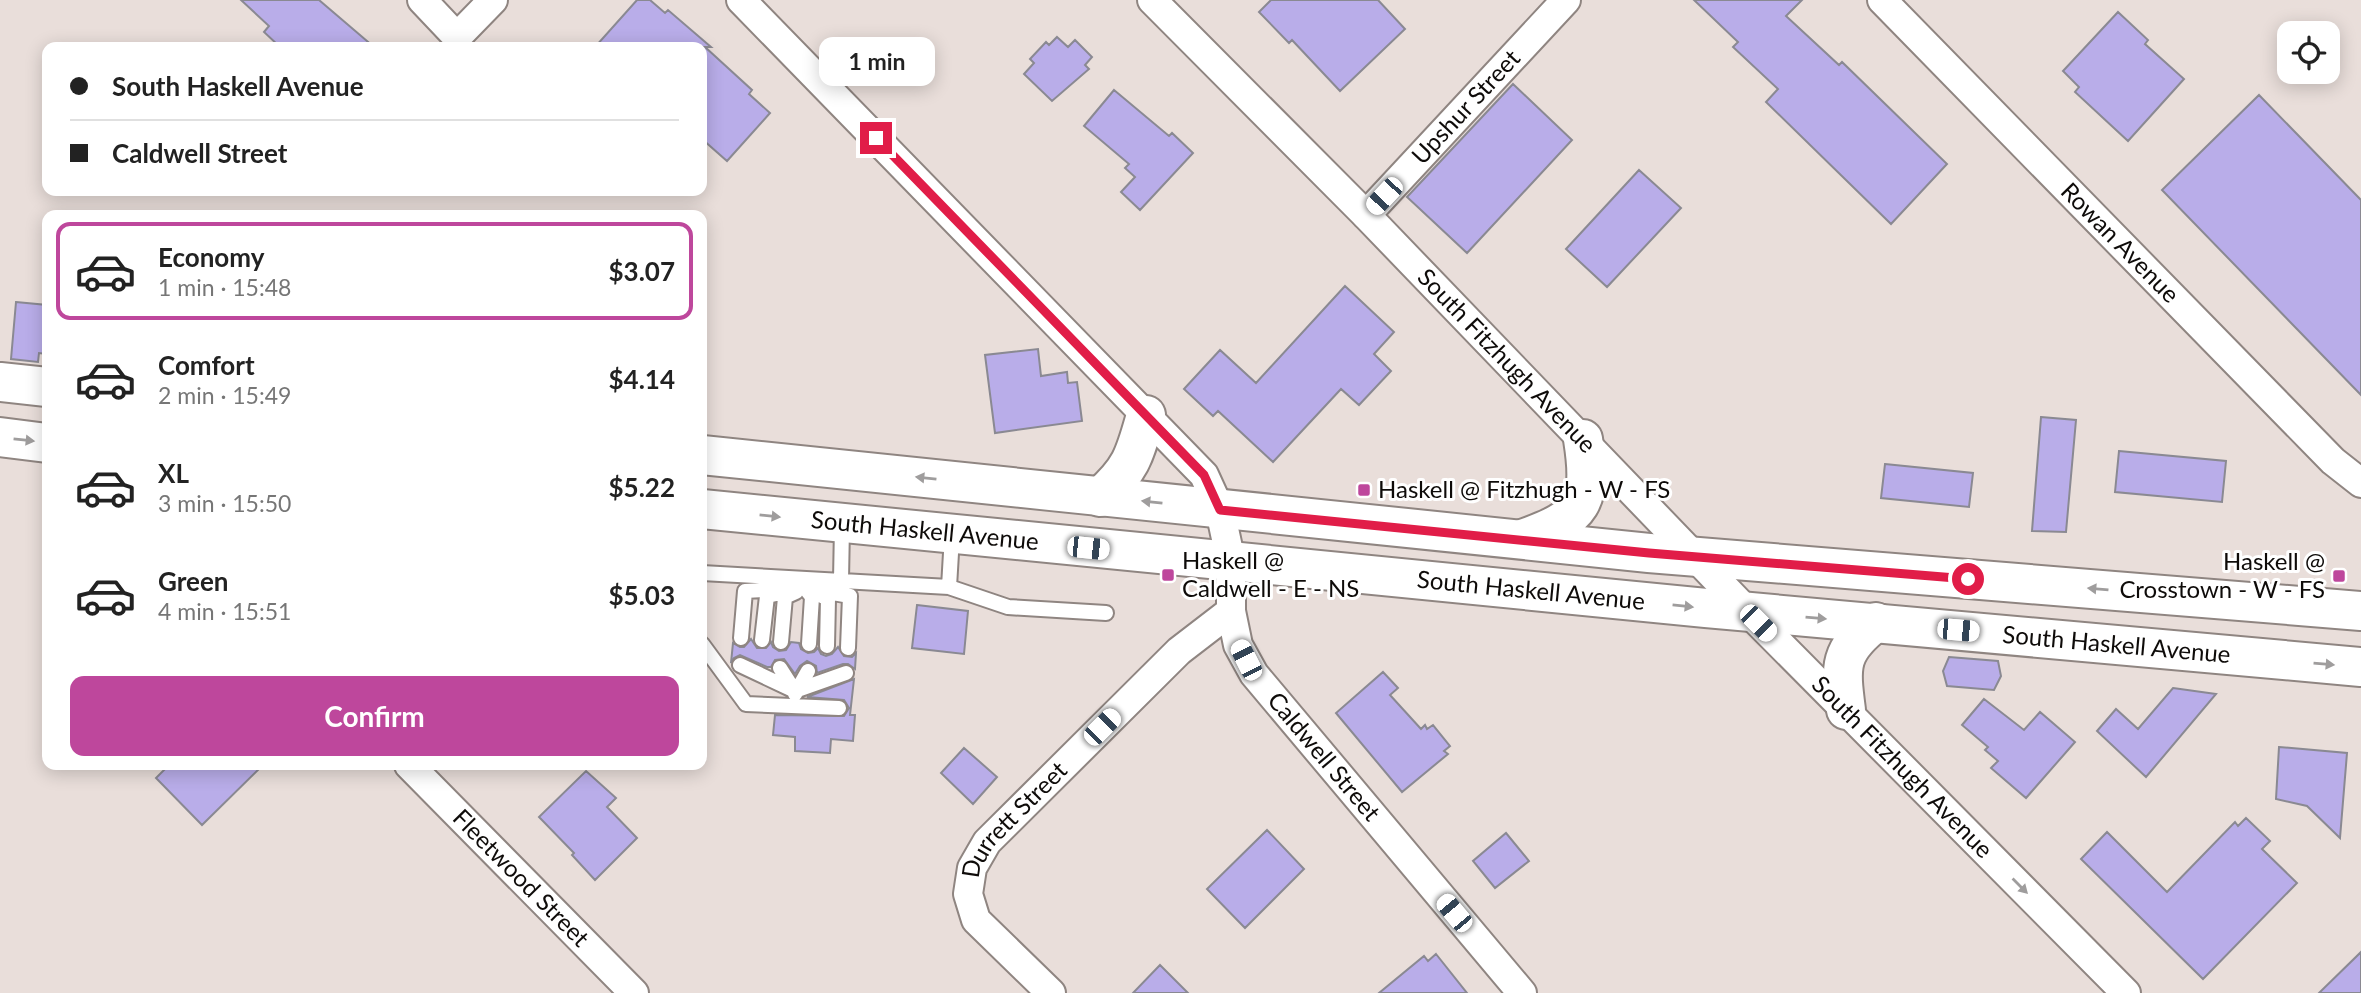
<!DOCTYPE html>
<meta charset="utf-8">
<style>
body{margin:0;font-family:Lato,sans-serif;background:#f6f6f6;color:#222;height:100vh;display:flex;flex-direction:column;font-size:26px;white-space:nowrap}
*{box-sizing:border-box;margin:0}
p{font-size:23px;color:#767676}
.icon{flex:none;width:38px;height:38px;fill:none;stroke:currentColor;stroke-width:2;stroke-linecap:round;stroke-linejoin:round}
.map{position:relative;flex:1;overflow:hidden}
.sheet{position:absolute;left:42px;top:210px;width:665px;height:560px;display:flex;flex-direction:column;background:#fff;border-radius:14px;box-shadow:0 4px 18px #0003}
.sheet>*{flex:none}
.hud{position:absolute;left:42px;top:42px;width:665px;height:154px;border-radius:14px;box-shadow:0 4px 18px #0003;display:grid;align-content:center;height:154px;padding:0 28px;background:#fff}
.buttons{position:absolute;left:2277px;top:21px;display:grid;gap:14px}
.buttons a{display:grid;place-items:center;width:63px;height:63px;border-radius:14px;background:#fff;box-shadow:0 4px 18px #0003;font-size:35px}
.end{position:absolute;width:32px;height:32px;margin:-16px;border:9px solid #e11d48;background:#fff;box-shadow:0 0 0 4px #fff}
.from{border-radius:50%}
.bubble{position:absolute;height:49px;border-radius:14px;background:#fff;box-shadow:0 4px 18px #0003;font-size:23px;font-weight:700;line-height:49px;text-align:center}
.car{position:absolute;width:21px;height:42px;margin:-21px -10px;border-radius:9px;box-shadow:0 0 5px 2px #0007;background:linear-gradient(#fff 24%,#345 0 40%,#fff 0 76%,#345 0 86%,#fff 0)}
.hud b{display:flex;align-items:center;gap:24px;height:66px;font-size:26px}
.hud b+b{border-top:2px solid #e0e0e0}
.hud i{width:18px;height:18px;background:#222}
ul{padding:12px 0 0;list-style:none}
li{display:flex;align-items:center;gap:21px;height:98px;margin:0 14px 10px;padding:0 14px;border:4px solid transparent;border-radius:14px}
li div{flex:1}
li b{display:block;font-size:26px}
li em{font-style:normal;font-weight:700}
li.current{border-color:#be479c}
li>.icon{width:63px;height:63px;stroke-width:1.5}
.primary-button{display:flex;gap:14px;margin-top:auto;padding:14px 28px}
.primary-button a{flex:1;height:80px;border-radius:14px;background:#be479c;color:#fff;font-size:28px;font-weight:700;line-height:80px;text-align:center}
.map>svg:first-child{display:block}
.building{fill:#b9ade9;stroke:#8a8992;stroke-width:2}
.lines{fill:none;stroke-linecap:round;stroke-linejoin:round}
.service-casing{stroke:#8f8581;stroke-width:18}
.minor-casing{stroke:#8f8581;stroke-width:32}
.secondary-casing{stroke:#8f8581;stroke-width:42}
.service{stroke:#fff;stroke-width:14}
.minor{stroke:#fff;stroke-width:28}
.secondary{stroke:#fff;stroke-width:38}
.oneway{fill:#9f9d9d}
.route{stroke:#e11d48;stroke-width:9}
.poi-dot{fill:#be479c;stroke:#fff;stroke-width:2.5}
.labels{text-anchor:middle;stroke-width:6;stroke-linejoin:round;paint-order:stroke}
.street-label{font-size:24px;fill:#0e0b09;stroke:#fff}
.poi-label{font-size:24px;fill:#0e0b09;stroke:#fff;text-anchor:start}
</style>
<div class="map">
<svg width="2361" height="993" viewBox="0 0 2361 993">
<rect width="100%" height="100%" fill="#e9deda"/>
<path class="building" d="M241 0H319L374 47H280L264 32 269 26Z
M637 0H650L665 13 668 10 711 47H705L752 90 749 94 770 113 727 161 702 139V47H595Z
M1271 0H1378L1405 29 1340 91 1292 40 1289 43 1259 12Z
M1694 0H1802L1786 16 1839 65 1842 62 1947 164 1891 224 1766 102 1778 89 1733 47 1738 42Z
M2118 12 2148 40 2145 44 2184 79 2128 141 2075 92 2079 87 2063 71Z
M1057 37 1068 47 1075 40 1092 57 1085 65 1089 69 1052 101 1024 74 1034 63 1030 59 1046 42 1049 45Z
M1513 84 1572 140 1467 253 1407 197Z
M1114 90 1169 136 1172 133 1193 153 1140 210 1121 192 1135 177 1125 168 1129 164 1084 126Z
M2259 95 2361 200V395L2162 190Z
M1639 170 1681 208 1607 287 1566 249Z
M1345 286 1394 332 1374 354 1391 371 1359 405 1341 389 1273 462 1218 411 1213 416 1184 389 1220 350 1256 383Z
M16 302 47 305V354L39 353 38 362 11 359Z
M1038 349 1041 376 1067 372 1068 383 1077 382 1082 421 995 433 985 355Z
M2041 417 2076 420 2066 532 2032 531Z
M2119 451 2226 461 2222 502 2115 492Z
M1885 464 1973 473 1969 507 1881 498Z
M917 605 968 611 964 654 912 648Z
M751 639 757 648H766L771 642 773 647 779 651 786 650 791 642 799 643 801 649 808 653 814 652 818 648 821 654 826 656 832 654 838 647 844 656 852 657 856 653 855 669 848 664H843L817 673 816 666 807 661 800 666 795 674 784 659 775 660 771 667H767L740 655 734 658 731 663 733 643 740 647H744Z
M1949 657 1998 661 2001 676 1994 690 1947 686 1943 671Z
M1383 672 1398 688 1390 695 1421 729 1425 725 1427 729 1433 725 1450 746 1444 751 1448 754 1402 792 1336 713Z
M854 679 850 715H855L853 741 831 739 830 753 795 751V737L773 735 775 715 844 716 849 708 844 700 807 697Z
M2173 688 2216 694 2146 777 2097 731 2116 709 2138 729Z
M1984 699 2024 730 2040 712 2075 742 2026 798 1991 768 1998 761 1985 750 1988 747 1962 725Z
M2279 747 2347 753 2340 838 2307 806 2276 799Z
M964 748 997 777 973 804 941 773Z
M169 765H263L202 825 156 778Z
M586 771 616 798 607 807 637 838 595 880 572 855 574 853 539 817Z
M2246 818 2270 841 2262 849 2297 883 2203 979 2081 859 2107 832 2167 892 2235 822 2238 826Z
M1267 830 1304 869 1245 928 1207 889Z
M1506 833 1529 861 1495 888 1473 861Z
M2361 952V993H2319Z
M1436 954 1467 993H1379L1424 956 1428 961Z
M1160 965 1188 993H1133Z"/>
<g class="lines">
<g class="service-casing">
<path id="service" d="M702 573 949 587 952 536
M841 580 842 526
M804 587 812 597 809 644
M949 587 1008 607 1106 613
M814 592 828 599 827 646
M741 638 745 591 804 588 850 596 848 648
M762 640 767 596 781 593
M781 642 785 597 796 592
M702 644 746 704 839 708
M740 665 795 691 846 673
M780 668 794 690
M795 694 808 671"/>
</g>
<g class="minor-casing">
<g id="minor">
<path d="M422 0 457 37 493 0"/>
<path id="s1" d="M741 0 1204 475 1220 510 1231 562V611L1238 645 1254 674 1522 993"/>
<path id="s2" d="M1152 0 1366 215 1748 612 2126 993"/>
<path id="s3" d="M1882 0 2333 461 2361 483"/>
<path id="s4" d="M1366 215 1566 0"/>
<path id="s5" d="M409 765 634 993"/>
<path id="s6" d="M1051 993 976 920 968 894 972 868 987 842 1179 651 1231 611"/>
</g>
</g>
<g class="secondary-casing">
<g id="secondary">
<path d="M0 382 47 387"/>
<path d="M0 437 47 443"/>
<path d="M702 455 1649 553 2361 611"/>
<path d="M1100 497C1132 469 1135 454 1146 415"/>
<path id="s7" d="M702 509 1706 608 2361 667"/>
<path d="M1522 539C1583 518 1593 503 1583 439"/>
<path d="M1846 710C1840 665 1839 651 1876 622"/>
</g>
</g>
<use href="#service" class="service"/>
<use href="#minor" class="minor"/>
<use href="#secondary" class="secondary"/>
</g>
<defs><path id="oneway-solid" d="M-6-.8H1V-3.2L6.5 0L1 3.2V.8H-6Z" transform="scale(1.75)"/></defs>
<g class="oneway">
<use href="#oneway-solid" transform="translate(24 440) rotate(6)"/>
<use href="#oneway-solid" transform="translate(926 478) rotate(-174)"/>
<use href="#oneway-solid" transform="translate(1152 502) rotate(-174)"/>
<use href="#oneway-solid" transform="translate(770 516) rotate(6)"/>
<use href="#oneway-solid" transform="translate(2098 589) rotate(-175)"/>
<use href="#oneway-solid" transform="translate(1683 606) rotate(6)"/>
<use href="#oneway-solid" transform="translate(1816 618) rotate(5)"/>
<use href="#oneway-solid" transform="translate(2324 664) rotate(5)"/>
<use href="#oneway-solid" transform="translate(2020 886) rotate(45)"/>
</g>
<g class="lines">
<path class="route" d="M876 138 1204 475 1220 510 1649 553 1968 579"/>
</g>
<g class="poi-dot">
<rect x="1357" y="483" width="14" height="14" rx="3.5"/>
<rect x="1161" y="568" width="14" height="14" rx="3.5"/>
<rect x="2332" y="569" width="14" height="14" rx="3.5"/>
</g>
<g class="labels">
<g class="street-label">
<text dy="8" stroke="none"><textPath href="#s4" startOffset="147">Upshur Street</textPath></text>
<text dy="8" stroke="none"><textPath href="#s3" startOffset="340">Rowan Avenue</textPath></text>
<text dy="8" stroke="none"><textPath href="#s2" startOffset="506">South Fitzhugh Avenue</textPath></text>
<text dy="8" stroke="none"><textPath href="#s7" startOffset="224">South Haskell Avenue</textPath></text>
<text dy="8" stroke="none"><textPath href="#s7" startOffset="833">South Haskell Avenue</textPath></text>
<text dy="8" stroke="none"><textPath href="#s7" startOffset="1421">South Haskell Avenue</textPath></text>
<text dy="8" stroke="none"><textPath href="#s1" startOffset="980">Caldwell Street</textPath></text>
<text dy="8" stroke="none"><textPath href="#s2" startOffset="1073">South Fitzhugh Avenue</textPath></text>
<text dy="8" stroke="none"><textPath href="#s6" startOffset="222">Durrett Street</textPath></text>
<text dy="8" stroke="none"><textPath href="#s5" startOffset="159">Fleetwood Street</textPath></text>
</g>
<g class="poi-label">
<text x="1378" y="498">Haskell @ Fitzhugh - W - FS</text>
<text x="1182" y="569">Haskell @<tspan x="1182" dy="28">Caldwell - E - NS</tspan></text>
<text x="2325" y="570" text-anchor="end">Haskell @<tspan x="2325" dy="28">Crosstown - W - FS</tspan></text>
</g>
</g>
</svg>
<div class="buttons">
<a><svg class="icon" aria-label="locate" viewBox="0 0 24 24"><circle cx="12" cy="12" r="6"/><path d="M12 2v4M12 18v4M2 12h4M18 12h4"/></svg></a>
</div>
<i class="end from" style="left:1968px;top:579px"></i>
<i class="end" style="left:876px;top:138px"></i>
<div class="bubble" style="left:819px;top:37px;width:116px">1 min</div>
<i class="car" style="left:1384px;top:196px;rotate:223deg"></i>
<i class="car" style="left:1088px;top:548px;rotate:96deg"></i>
<i class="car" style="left:1758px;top:623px;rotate:135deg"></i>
<i class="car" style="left:1958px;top:630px;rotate:95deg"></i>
<i class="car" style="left:1246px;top:660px;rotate:333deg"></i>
<i class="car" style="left:1102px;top:727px;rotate:45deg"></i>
<i class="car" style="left:1454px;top:913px;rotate:320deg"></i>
<div class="hud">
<b><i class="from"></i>South Haskell Avenue</b>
<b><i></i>Caldwell Street</b>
</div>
<section class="sheet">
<ul>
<li class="current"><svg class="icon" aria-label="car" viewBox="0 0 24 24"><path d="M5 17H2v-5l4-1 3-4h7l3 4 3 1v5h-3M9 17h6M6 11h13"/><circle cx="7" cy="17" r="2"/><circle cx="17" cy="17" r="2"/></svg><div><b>Economy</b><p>1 min · 15:48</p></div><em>$3.07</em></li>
<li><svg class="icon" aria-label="car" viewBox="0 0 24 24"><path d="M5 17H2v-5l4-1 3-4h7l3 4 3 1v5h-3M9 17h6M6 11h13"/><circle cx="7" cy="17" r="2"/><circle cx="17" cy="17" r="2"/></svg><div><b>Comfort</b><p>2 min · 15:49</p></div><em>$4.14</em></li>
<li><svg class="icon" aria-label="car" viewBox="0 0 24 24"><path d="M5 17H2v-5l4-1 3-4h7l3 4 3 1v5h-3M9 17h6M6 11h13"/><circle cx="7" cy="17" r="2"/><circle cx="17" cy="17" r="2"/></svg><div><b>XL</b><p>3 min · 15:50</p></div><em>$5.22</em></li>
<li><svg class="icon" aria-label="car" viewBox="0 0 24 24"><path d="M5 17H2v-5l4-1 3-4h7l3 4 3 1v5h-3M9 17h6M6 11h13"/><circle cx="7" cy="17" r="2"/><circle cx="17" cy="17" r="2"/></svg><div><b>Green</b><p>4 min · 15:51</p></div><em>$5.03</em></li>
</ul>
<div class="primary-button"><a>Confirm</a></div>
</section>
</div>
